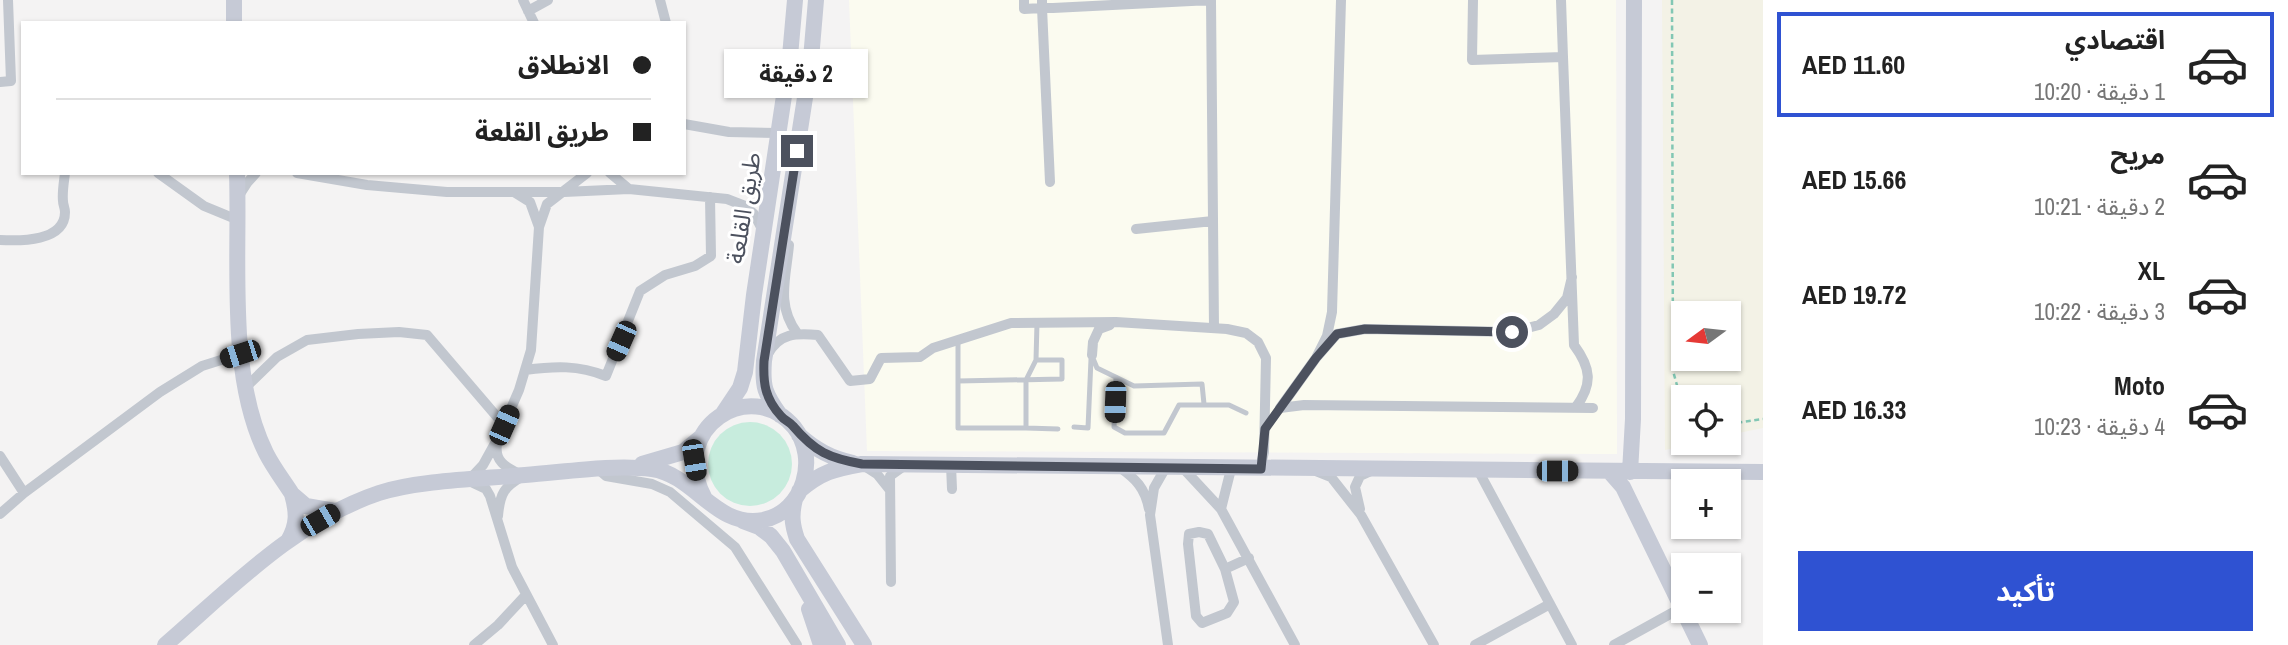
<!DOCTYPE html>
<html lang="ar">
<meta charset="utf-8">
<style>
body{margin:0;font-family:"Archivo Narrow","Noto Sans Arabic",sans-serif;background:#f2f2f2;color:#222;direction:rtl;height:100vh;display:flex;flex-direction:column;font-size:26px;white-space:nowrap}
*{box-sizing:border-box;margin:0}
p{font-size:23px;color:#767676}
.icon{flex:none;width:38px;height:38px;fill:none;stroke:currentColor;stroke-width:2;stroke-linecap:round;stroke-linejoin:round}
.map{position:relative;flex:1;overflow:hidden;direction:ltr}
.details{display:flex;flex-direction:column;background:#fff;width:525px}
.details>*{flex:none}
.hud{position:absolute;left:21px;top:21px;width:665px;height:154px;border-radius:0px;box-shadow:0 2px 5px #0004;direction:rtl;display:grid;align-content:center;height:154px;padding:0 35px;background:#fff}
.needle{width:46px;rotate:255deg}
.buttons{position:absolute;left:1671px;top:301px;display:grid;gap:14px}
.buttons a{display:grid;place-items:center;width:70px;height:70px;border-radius:0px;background:#fff;box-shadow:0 2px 5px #0004;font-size:35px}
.end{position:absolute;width:32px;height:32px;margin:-16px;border:9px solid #4c515e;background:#fff;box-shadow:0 0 0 4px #fff}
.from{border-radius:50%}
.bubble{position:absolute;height:49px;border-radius:0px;background:#fff;box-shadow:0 2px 5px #0004;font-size:23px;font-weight:700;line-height:49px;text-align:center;direction:rtl}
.car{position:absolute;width:21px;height:42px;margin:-21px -10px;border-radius:9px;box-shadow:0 0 5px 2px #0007;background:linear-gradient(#222 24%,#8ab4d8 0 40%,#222 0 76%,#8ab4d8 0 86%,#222 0)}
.hud b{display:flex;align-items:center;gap:24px;height:66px;font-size:26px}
.hud b+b{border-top:2px solid #e0e0e0}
.hud i{width:18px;height:18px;background:#222}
ul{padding:12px 0 0;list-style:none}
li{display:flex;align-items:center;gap:21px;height:105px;margin:0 14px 10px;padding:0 21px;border:4px solid transparent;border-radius:0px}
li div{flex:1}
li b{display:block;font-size:26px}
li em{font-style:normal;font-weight:700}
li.on{border-color:#2f52d2}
li>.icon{width:63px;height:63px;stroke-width:1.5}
.cta{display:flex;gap:14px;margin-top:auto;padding:14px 35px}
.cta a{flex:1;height:80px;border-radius:0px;background:#2f52d2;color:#fff;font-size:28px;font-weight:700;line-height:80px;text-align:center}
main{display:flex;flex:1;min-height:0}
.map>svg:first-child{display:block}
.commercial{fill:#fbfbf0}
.green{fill:#c7ecdd}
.sand{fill:#f3f2e6;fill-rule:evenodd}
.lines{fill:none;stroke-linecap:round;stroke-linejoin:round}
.path{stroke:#82c7b4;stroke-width:2.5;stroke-dasharray:5 3.5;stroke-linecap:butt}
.lane{stroke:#c2c7cf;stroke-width:5}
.street{stroke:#c2c7cf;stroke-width:10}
.secondary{stroke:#c6cad6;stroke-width:16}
.route{stroke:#4c515e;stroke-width:9}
.labels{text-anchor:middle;stroke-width:6;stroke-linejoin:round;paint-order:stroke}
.street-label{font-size:24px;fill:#4c515e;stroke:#fff}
</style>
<main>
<section class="details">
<ul>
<li class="on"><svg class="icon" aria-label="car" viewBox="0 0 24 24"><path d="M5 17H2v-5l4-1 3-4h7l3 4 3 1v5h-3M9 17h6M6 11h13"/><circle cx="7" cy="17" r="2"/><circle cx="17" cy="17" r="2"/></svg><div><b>اقتصادي</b><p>1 دقيقة · 10:20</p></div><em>AED 11.60</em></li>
<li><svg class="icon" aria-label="car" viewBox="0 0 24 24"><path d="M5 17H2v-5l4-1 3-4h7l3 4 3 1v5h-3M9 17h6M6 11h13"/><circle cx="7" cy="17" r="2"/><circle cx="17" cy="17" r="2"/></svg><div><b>مريح</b><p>2 دقيقة · 10:21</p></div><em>AED 15.66</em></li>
<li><svg class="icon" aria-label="car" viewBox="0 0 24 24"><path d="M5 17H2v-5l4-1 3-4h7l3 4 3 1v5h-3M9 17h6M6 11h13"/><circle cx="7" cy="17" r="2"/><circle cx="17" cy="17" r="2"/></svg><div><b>XL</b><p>3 دقيقة · 10:22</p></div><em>AED 19.72</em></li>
<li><svg class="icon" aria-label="car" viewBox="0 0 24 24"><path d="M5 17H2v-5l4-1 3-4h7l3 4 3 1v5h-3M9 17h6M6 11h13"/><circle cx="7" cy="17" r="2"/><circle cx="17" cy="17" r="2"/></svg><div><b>Moto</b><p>4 دقيقة · 10:23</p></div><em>AED 16.33</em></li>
</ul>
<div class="cta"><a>تأكيد</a></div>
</section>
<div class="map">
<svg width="1763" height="645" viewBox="0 0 1763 645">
<rect width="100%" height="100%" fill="#f4f3f3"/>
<path class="commercial" d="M849 0H1616L1617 454 867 451Z"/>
<path class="green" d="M708 464a42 42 0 1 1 84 0a42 42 0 1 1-84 0Z"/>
<path class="sand" d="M1662 0H1763V428L1729 435V397H1684V443H1696L1665 450ZM1684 313H1729V359H1684Z"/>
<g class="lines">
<path class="path" d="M1672 0 1673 371 1680 396 1684 401
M1729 424 1763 419"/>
<path class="lane" d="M958 342V428H1026
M1092 356 1097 368 1134 386 1202 384 1204 404
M1036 360 1026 380V428L1058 429
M1116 377 1114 427 1125 433H1164L1179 405H1229L1246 413
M958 381 1062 379V360H1036L1037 323
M1074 427 1088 428 1091 359"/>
<path class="street" d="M523 0 534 23
M660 0 666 23
M1024 0V9L1042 8 1050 182
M1042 0V8H1053L1211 0
M1341 0 1332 312 1327 336 1316 358 1337 334 1365 329 1512 332 1539 325 1554 314 1567 298 1572 277
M1473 0 1472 60 1563 57 1574 345C1591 368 1593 384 1576 407
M1561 0 1563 57
M1211 1 1214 328
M528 11 548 0
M0 82 11 81 8 0
M684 124 729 132 778 133
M158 173 204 206 238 220
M297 173 367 185 447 192H564L629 189 727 199 745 206 754 214 763 231
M610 173 629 189
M514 192 530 202 539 227
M238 197 247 183 256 173
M1136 229 1213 221
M0 240C20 241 65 242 65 212 65 208 63 205 63 201 62 192 64 182 65 173
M789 245C786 278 776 305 797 333
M768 354C779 333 796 333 818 335L850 381 870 379 881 358 920 357 933 348 1011 323 1116 322 1227 329 1246 333 1258 342 1266 358 1264 452 1260 469
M1092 355 1093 342 1099 329 1110 325
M1316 358 1280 408 1304 405 1593 408
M525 370C555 366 578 365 606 376L640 291 665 275 695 266 711 256 710 197
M245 388 277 357 307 340 358 334 399 332 427 335 504 425
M497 444C494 463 508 468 523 476 504 487 500 493 498 516
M0 456 24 493
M863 465 877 474 889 489
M951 465 952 489
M1119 467C1136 479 1145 488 1149 509
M1166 467 1154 488 1150 515 1168 645
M1182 467 1221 509 1295 645
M599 470 606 476 652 484 670 492 735 547 797 645
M1478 470 1572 645
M1316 471 1331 477 1361 515 1434 645
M469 480 483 465 499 436 519 390 531 350 539 227 547 204 587 173
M469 481 486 489 490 496 512 567 553 645
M1221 509 1231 469
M1360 509 1355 487 1360 476 1371 471
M0 514 24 493 160 392 202 366 240 354
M1225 569 1234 602 1227 613 1202 623 1196 616 1188 544 1189 534 1199 532 1208 534 1225 569 1249 558
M891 582 890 476 904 466
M474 645 498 625 525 596
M1475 645 1550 604
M1614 645 1681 608"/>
<path class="secondary" d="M234 23V0
M237 173C240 260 227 375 266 453 273 467 283 480 292 494
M722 415 740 388 745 372 754 295 790 56 795 0
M780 415C765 394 762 387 764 361L811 59 816 0
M799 435C816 450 831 458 853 463
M642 464 683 452 700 438
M1609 471 1623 487 1700 645
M1630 472 1633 419 1634 0
M799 491C821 472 834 469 862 464L1763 472
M795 499C791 515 792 524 797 539L864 645
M743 521 759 527 771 536 783 551 838 645
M288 541C298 524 297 512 292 494L306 506 335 511
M809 609 821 645
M165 645C231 588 295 521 379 493 420 480 481 479 525 475 565 472 613 464 652 469 695 475 716 529 763 520 804 512 819 458 794 427 751 376 668 427 704 497"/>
</g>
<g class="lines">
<path class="route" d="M797 151 764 361C763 383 765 399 781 416 784 420 790 422 793 426 815 452 829 458 862 464L1261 469 1265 429 1316 358 1337 334 1365 329 1512 332"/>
</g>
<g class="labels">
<g class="street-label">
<text transform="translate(744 208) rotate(-81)" y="8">طريق القلعة</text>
</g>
</g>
</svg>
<div class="buttons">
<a><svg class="needle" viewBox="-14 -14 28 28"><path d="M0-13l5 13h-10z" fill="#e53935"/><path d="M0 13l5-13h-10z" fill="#767676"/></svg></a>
<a><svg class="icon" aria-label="locate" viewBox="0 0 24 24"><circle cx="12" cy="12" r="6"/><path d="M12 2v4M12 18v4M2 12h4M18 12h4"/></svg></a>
<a>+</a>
<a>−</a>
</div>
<i class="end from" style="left:1512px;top:332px"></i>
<i class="end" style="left:797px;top:151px"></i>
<div class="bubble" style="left:724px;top:49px;width:144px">2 دقيقة</div>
<i class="car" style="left:621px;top:341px;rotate:204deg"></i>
<i class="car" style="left:240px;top:354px;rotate:252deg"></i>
<i class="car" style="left:1115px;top:402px;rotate:182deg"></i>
<i class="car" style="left:504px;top:425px;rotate:24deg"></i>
<i class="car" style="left:694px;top:460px;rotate:171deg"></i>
<i class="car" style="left:1557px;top:471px;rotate:90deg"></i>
<i class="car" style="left:320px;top:520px;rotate:60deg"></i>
<div class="hud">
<b><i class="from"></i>الانطلاق</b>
<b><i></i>طريق القلعة</b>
</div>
</div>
</main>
